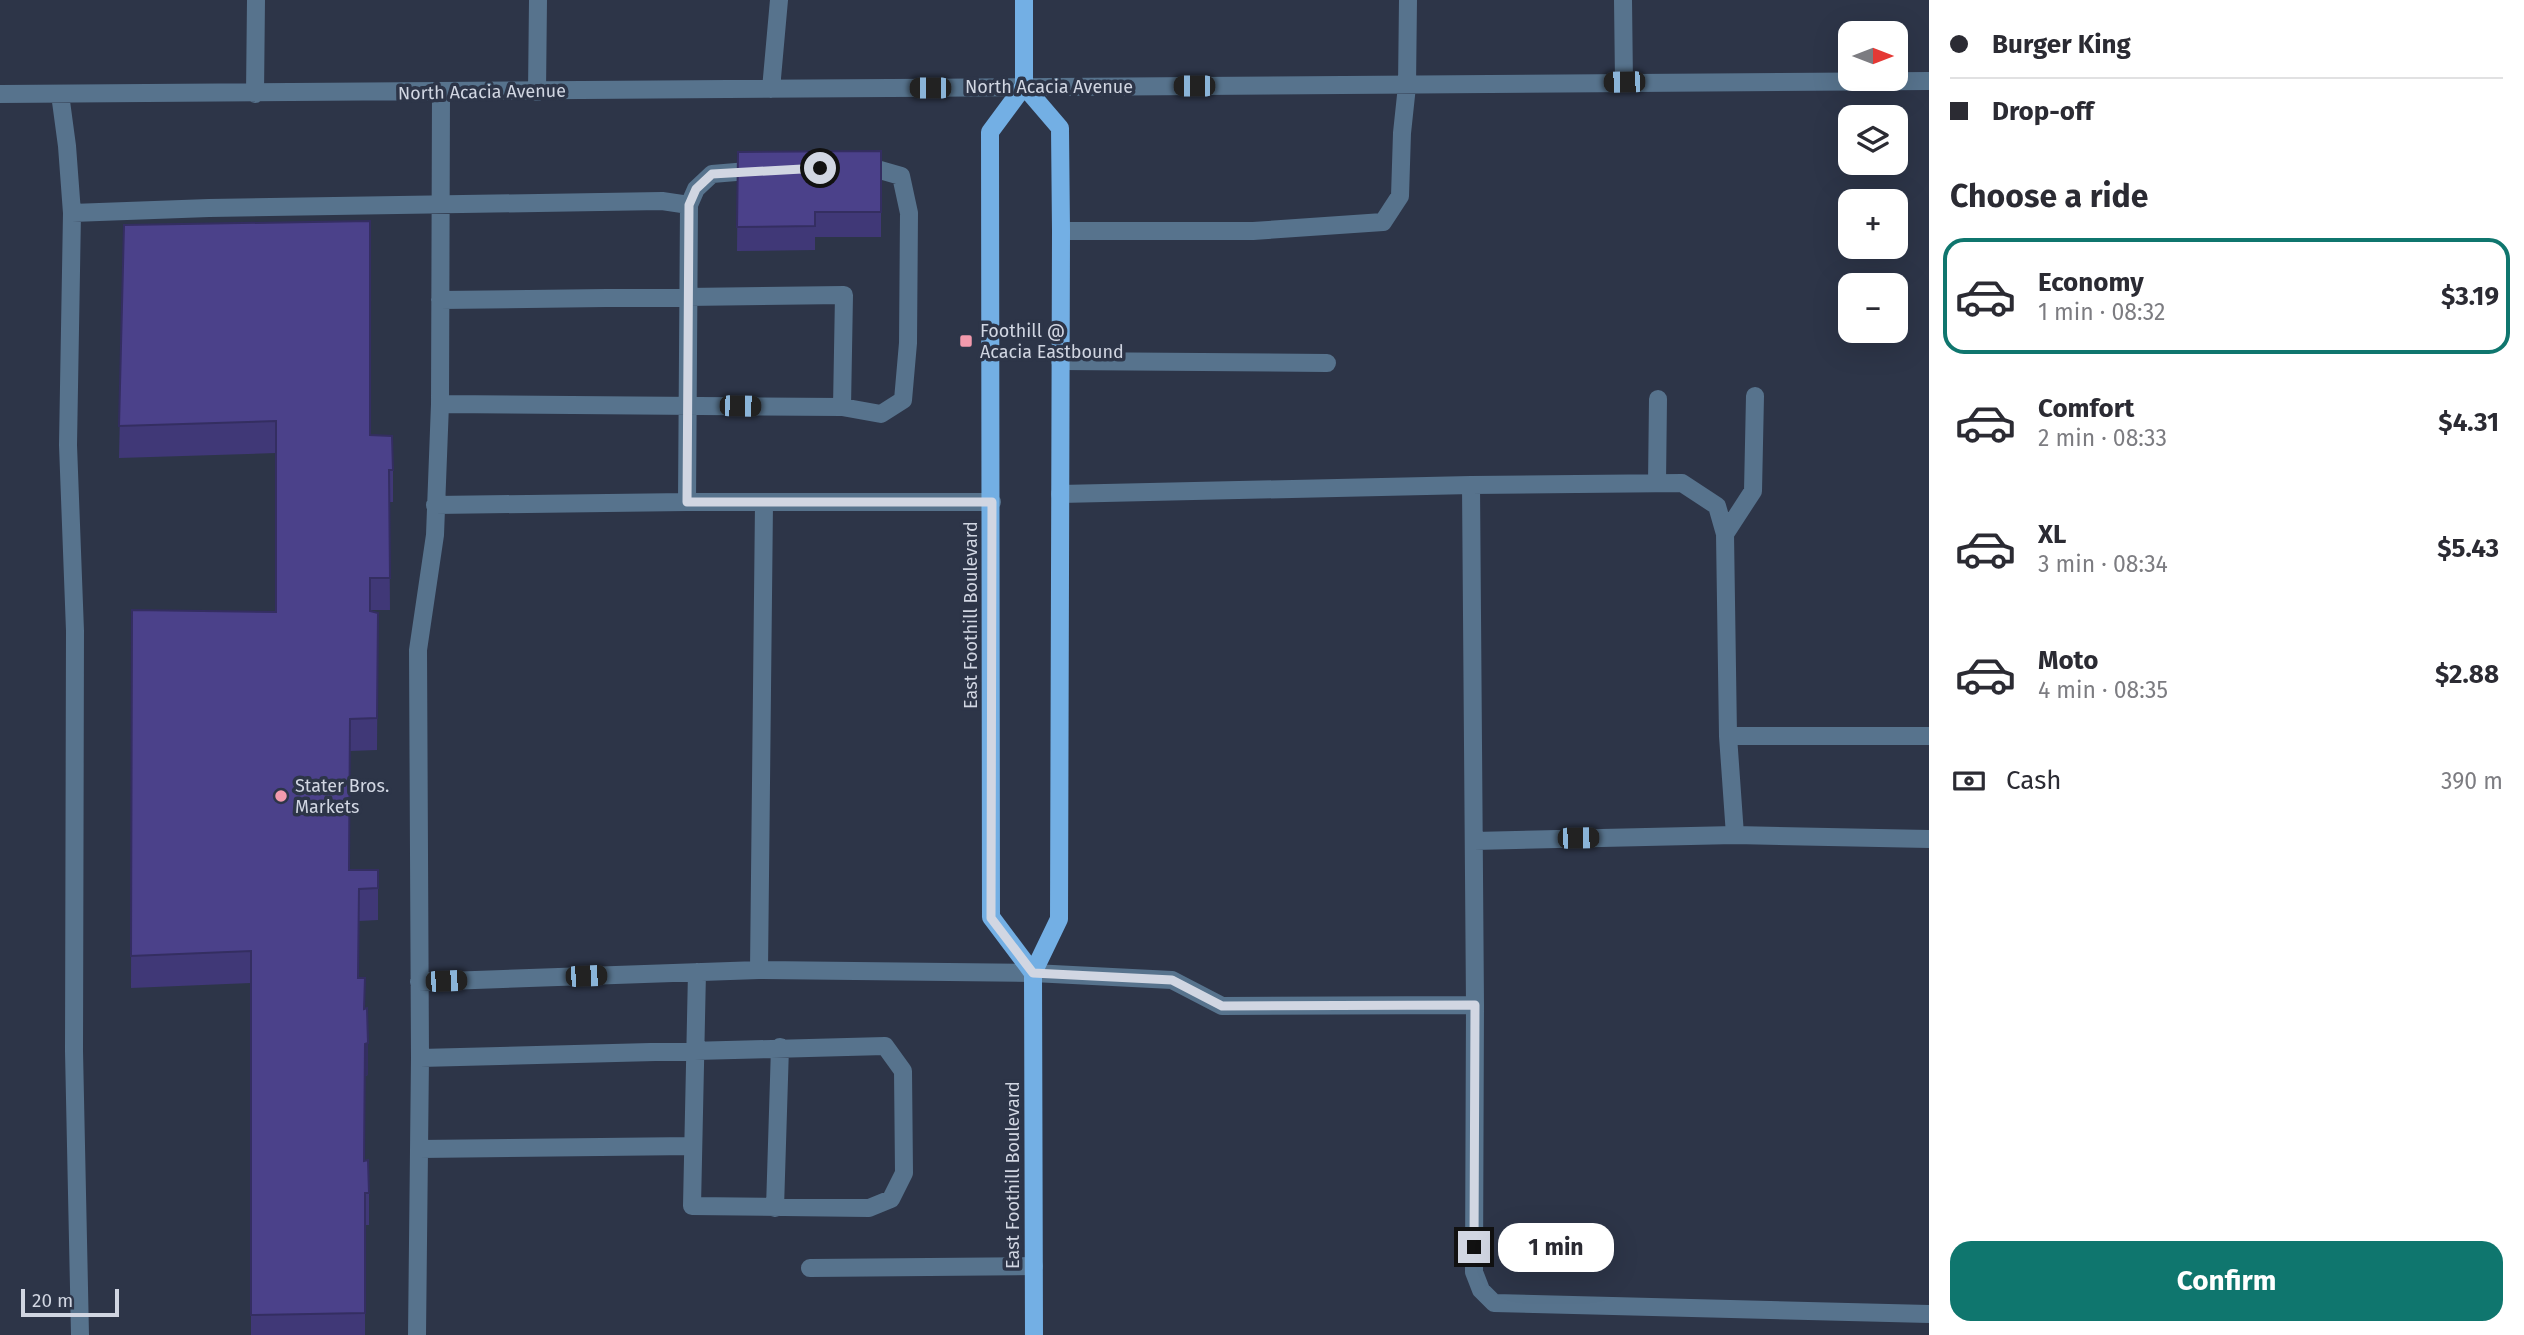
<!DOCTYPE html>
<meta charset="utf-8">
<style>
body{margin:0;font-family:"Fira Sans",sans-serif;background:#f2f2f3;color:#2b2b33;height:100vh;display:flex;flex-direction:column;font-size:26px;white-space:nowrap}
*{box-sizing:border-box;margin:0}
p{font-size:23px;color:#7c7c81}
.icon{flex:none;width:38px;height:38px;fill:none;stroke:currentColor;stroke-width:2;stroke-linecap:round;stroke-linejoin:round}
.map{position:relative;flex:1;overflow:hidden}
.drawer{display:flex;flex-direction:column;background:#fff;width:595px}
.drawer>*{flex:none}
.hud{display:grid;align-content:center;height:154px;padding:0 21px;background:#fff}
.needle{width:46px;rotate:90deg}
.buttons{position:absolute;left:1838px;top:21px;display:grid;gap:14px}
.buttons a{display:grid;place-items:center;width:70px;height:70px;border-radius:14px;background:#fff;box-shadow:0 7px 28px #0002;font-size:35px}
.scale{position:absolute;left:21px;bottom:18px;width:98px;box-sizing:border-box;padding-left:7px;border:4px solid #d1d6e2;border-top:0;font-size:19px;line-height:24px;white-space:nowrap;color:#d1d6e2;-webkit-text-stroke:5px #2d3548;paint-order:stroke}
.end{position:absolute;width:32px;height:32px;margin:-16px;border:9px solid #d1d6e2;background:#111;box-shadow:0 0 0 4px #111}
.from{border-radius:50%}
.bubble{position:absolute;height:49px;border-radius:21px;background:#fff;box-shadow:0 7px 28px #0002;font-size:23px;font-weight:700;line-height:49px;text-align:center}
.car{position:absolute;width:21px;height:42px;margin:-21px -10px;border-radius:9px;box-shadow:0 0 5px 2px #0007;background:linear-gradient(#222 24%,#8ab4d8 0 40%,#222 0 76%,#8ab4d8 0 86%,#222 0)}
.hud b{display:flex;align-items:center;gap:24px;height:66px;font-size:26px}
.hud b+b{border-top:2px solid #e1e1e2}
.hud i{width:18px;height:18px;background:#2b2b33}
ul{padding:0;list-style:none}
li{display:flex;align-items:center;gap:21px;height:116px;margin:0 14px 10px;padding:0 7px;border:4px solid transparent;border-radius:21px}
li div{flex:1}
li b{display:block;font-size:26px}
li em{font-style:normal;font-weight:700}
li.current{border-color:#0f766e}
li>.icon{width:63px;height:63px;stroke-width:1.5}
h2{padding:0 21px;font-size:32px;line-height:84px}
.pay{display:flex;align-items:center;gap:18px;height:77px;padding:0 21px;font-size:26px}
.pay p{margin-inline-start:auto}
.primary-button{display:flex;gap:14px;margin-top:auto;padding:14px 21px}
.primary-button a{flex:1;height:80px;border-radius:21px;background:#0f766e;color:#fff;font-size:28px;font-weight:700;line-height:80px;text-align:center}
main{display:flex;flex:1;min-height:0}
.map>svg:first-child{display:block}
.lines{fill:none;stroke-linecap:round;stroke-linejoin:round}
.minor{stroke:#57738d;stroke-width:18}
.major{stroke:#73afe4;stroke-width:18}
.wall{fill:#403877}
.shaded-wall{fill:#342e61}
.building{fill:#4b418a;stroke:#342e61;stroke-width:2}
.route{stroke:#d1d6e2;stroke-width:9}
.poi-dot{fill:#f29aad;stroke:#2d3548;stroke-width:2.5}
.labels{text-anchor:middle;stroke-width:7;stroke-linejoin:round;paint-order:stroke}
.street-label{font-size:18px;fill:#d1d6e2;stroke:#2d3548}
.poi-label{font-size:18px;fill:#d1d6e2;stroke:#2d3548;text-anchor:start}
</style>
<main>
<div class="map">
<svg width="1929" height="1335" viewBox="0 0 1929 1335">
<rect width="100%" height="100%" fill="#2d3548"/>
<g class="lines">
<path class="minor" d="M1623 0 1624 82
M771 89 779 0
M537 92 538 0
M0 94 1929 81
M60 94 67 146 72 213 68 445 75 631 74 1051 80 1335
M255 94 256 0
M689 205 696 189 712 174 760 170
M72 213 209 208 662 201 689 205 687 502H992
M1061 231H1253L1383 222 1400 196 1402 133 1407 86 1408 0
M440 300 844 295 842 407
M1060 361 1327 363
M440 404 842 407 881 414 903 400 908 343 909 213 901 176 873 168H858
M1657 483 1658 399
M1471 485 1682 483 1717 506 1725 534 1728 736 1735 835 1929 839
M435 505 687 502
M1725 534 1753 491 1755 396
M1728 736H1929
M1474 841 1735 835
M759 970 764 503
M419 982 759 970 1033 973 1172 980 1222 1006 1475 1005 1471 485 1060 494
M1475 1005 1474 1272 1481 1290 1494 1303 1929 1314
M420 1058 885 1046 903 1071 904 1173 891 1199 869 1208 692 1206C693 1128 695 1050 697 972
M419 1149 693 1146
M775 1208 780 1047
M810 1268 1034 1266
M417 1335 420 1058 418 650 435 535 440 404 441 93"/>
<path class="major" d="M1024 0V86L990 132 991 917 1033 973
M1024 86 1060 128 1061 231 1059 919 1033 973 1034 1335"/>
</g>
<path class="wall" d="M881 151V237H815V250L737 251 738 152Z
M124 225 370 435 393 470V502H389L390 610H370L378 613 377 750 350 751 349 870H378V920L359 921V978L365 1009 368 1075 365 1076V1161L369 1193V1225H365V1335H251V983L131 988 132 610 276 612V453L119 458Z"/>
<path class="shaded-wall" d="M368 1043V1075L365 1076V1044Z"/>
<path class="building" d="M881 151V212H815V226L737 227 738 152Z
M370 221V435L392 436 393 470H389L390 578H370V611L378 613 377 718 350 719 349 870H378V888L359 889 358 978H365L364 1009 367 1008 368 1043 365 1044 364 1161 368 1160 369 1193H365V1313L251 1315V951L131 956 132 610 276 612V421L119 426 124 225Z"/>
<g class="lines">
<path class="route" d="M820 168 712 174 696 189 689 205 687 502H992L991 918 1033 973 1172 980 1222 1006 1475 1005 1474 1247"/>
</g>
<g class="poi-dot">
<rect x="959" y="334" width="14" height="14" rx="3.5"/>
<circle cx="281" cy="796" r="7"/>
</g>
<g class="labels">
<g class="street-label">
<text x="1049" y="93">North Acacia Avenue</text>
<text transform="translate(482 92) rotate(-1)" y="6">North Acacia Avenue</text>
<text transform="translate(971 615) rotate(-90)" y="6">East Foothill Boulevard</text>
<text transform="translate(1013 1175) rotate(-90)" y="6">East Foothill Boulevard</text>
</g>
<g class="poi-label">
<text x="980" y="337">Foothill @<tspan x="980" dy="21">Acacia Eastbound</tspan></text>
<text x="295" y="792">Stater Bros.<tspan x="295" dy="21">Markets</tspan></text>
</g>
</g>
</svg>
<div class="buttons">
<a><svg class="needle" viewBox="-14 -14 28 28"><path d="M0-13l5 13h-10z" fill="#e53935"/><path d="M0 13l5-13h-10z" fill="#7c7c81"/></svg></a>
<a><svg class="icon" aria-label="layers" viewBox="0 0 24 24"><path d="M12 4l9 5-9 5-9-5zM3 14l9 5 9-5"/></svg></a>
<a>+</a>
<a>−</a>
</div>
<div class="scale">20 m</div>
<i class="end from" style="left:820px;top:168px"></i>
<i class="end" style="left:1474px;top:1247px"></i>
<div class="bubble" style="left:1498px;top:1223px;width:116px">1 min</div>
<i class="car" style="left:1624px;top:82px;rotate:269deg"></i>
<i class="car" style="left:1194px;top:86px;rotate:270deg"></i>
<i class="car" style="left:930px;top:88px;rotate:270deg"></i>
<i class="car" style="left:740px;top:406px;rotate:91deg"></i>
<i class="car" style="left:1578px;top:838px;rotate:89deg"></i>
<i class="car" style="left:586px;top:976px;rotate:88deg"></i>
<i class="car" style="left:446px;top:981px;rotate:88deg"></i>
</div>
<section class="drawer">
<div class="hud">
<b><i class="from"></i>Burger King</b>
<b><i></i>Drop-off</b>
</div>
<h2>Choose a ride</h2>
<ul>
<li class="current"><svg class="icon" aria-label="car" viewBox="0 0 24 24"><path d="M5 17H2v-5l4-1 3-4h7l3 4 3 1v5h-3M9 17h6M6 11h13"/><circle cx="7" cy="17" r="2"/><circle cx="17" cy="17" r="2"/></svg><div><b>Economy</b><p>1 min · 08:32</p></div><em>$3.19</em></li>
<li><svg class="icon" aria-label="car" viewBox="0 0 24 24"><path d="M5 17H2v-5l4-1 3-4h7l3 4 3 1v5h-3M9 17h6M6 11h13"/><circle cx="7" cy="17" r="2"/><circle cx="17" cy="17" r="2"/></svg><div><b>Comfort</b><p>2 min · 08:33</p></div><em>$4.31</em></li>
<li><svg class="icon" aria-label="car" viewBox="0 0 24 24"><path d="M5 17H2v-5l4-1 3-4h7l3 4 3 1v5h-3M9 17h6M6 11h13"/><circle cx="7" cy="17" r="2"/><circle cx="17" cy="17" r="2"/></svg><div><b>XL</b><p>3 min · 08:34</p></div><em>$5.43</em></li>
<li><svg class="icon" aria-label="car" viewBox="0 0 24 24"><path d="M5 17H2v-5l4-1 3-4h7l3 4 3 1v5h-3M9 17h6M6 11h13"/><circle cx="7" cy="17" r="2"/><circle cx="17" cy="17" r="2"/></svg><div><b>Moto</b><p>4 min · 08:35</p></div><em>$2.88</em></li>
</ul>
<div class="pay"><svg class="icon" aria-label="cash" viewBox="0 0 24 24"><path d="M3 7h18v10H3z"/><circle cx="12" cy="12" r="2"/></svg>Cash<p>390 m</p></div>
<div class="primary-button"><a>Confirm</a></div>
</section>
</main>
